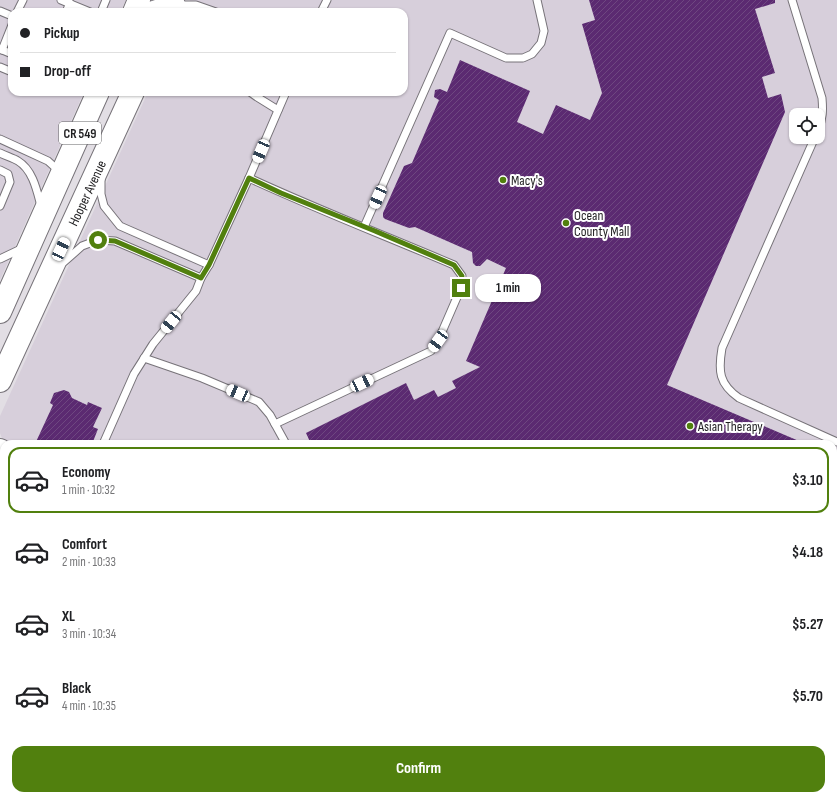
<!DOCTYPE html>
<meta charset="utf-8">
<style>
:root{--surface:#fff;--page:#f6f6f6;--text:#202124;--muted:#757577;--line:#e0e0e0;--accent:#51800e}
body{margin:0;font-family:"Sofia Sans Condensed",sans-serif;background:var(--page);color:var(--text);height:100vh;display:flex;flex-direction:column;font-size:15px;white-space:nowrap}
*{box-sizing:border-box;margin:0}
p{font-size:13px;color:var(--muted)}
.icon{flex:none;width:22px;height:22px;fill:none;stroke:currentColor;stroke-width:2;stroke-linecap:round;stroke-linejoin:round}
.map{position:relative;flex:1;overflow:hidden}
.details{position:absolute;left:0px;top:440px;width:837px;height:360px;display:flex;flex-direction:column;background:var(--surface);border-radius:12px 12px 0 0;box-shadow:0 1px 3px #0004}
.details>*{flex:none}
.banner{position:absolute;left:8px;top:8px;width:400px;height:88px;border-radius:12px;box-shadow:0 1px 3px #0004;display:grid;align-content:center;height:88px;padding:0 12px;background:var(--surface)}
.controls{position:absolute;left:789px;top:108px;display:grid;gap:8px}
.controls a{display:grid;place-items:center;width:36px;height:36px;border-radius:8px;background:var(--surface);box-shadow:0 1px 3px #0004;font-size:20px}
.end{position:absolute;width:18px;height:18px;margin:-9px;border:5px solid #51800e;background:#fff;box-shadow:0 0 0 2px #fff}
.from{border-radius:50%}
.bubble{position:absolute;height:28px;border-radius:12px;background:var(--surface);box-shadow:0 1px 3px #0004;font-size:13px;font-weight:700;line-height:28px;text-align:center}
.car{position:absolute;width:12px;height:24px;margin:-12px -6px;border-radius:5px;box-shadow:0 0 3px 1px #0007;background:linear-gradient(#fff 24%,#345 0 40%,#fff 0 76%,#345 0 86%,#fff 0)}
.banner b{display:flex;align-items:center;gap:14px;height:38px;font-size:15px}
.banner b+b{border-top:1px solid var(--line)}
.banner i{width:10px;height:10px;background:var(--text)}
ul{padding:7px 0 0;list-style:none}
li{display:flex;align-items:center;gap:12px;height:66px;margin:0 8px 6px;padding:0 4px;border:2px solid transparent;border-radius:12px}
li div{flex:1}
li b{display:block;font-size:15px}
li em{font-style:normal;font-weight:700}
li.current{border-color:var(--accent)}
li>.icon{width:36px;height:36px;stroke-width:1.5}
.action{display:flex;gap:8px;margin-top:auto;padding:8px 12px}
.action a{flex:1;height:46px;border-radius:12px;background:var(--accent);color:#fff;font-size:16px;font-weight:700;line-height:46px;text-align:center}
.map>svg:first-child{display:block}
.built{fill:#d7cfdb;fill-rule:evenodd}
.grass{fill:#b6db96}
.forest{fill:url(#forest-firs)}
.building{fill:url(#building-hatch)}
.lines{fill:none;stroke-linecap:round;stroke-linejoin:round}
.lane-casing{stroke:#777379;stroke-width:9}
.primary-casing{stroke:#777379;stroke-width:24}
.lane{stroke:#fff;stroke-width:7}
.primary{stroke:#fff;stroke-width:22}
.route{stroke:#51800e;stroke-width:5}
.poi-dot{fill:#51800e;stroke:#fff;stroke-width:1.5}
.labels{text-anchor:middle;stroke-width:4;stroke-linejoin:round;paint-order:stroke}
.shield{fill:#fff;stroke:#636264;stroke-width:1}
.shield-label{font-size:13px;font-weight:bold;fill:#201f21}
.poi-label{font-size:14px;fill:#201f21;stroke:#fff;text-anchor:start}
.street-label{font-size:14px;fill:#201f21;stroke:#fff}
</style>
<div class="map">
<svg width="837" height="800" viewBox="0 0 837 800">
<defs>
<pattern id="forest-firs" width="22" height="20" patternUnits="userSpaceOnUse"><rect width="22" height="20" fill="#85b05b"/><path d="M5 1l3.5 6h-7zM16 11l3.5 6h-7z" fill="#6c8f4b"/></pattern>
<pattern id="building-hatch" width="6" height="6" patternUnits="userSpaceOnUse"><rect width="6" height="6" fill="#5b2a71"/><path d="M-1 1l2-2M0 6l6-6M5 7l2-2" fill="none" stroke="#6e4780"/></pattern>
</defs>
<rect width="100%" height="100%" fill="#e2dee4"/>
<!-- built -->
<g class="built">
<polygon points="0,0 126,0 120,12 12,12 12,92 84,92 0,280"/>
<path d="M190,0H837V693H833V444H4L0,433V416L148,92H404V12H185ZM796,115H818V137H796Z"/>
<polygon points="19,796 80,796 85,800 11,800"/>
<polygon points="173,796 610,796 607,800 177,800"/>
</g>
<!-- grass -->
<polygon class="grass" points="0,498 4,499 4,645 0,644"/>
<!-- forest -->
<polygon class="forest" points="833,693 837,693 837,800 607,800 610,796 833,796"/>
<!-- building -->
<g class="building">
<polygon points="589,0 775,0 775,3 755,9 775,73 762,77 768,98 781,94 785,112 667,385 806,444 311,444 306,433 406,383 414,400 434,390 438,397 456,388 452,381 480,367 466,361 506,268 487,259 480,266 476,266 473,263 472,252 415,227 409,228 385,219 383,217 383,213 404,166 412,163 439,100 434,97 435,90 440,89 447,92 460,60 530,91 517,122 543,134 556,105 590,120 602,93 582,24 595,20"/>
<polygon points="64,390 69,392 72,398 87,405 88,402 102,408 93,427 98,429 92,444 35,444 53,405 50,403 54,393"/>
</g>
<g class="lines">
<!-- lane casing -->
<g class="lane-casing">
<g id="lane">
<polyline points="61,0 90,12"/>
<path d="M792,0L822,98C823,110 823,119 818,130"/>
<polyline points="175,5 196,5 216,12"/>
<polyline points="0,11 12,16"/>
<polyline points="17,12 23,0"/>
<polyline points="66,12 70,3"/>
<polyline points="101,12 106,0"/>
<polyline points="321,12 327,0"/>
<polyline points="0,49 12,54"/>
<polyline points="2,50 12,25"/>
<polyline points="0,67 12,72"/>
<polyline points="250,92 257,97 278,110"/>
<path d="M815,137L722,348C718,371 719,384 739,398L837,442"/>
<polyline points="0,139 48,161 60,172"/>
<path d="M0,153C6,156 13,158 18,161C33,170 37,191 41,206"/>
<polyline points="0,170 8,174 10,182 0,206"/>
<path d="M249,178C316,209 386,236 454,265L462,276L461,288L438,341L431,351L275,424"/>
<polyline points="101,179 101,194 104,206 120,226 209,265"/>
<polyline points="364,227 450,33 506,58 523,58 532,54 541,43 544,31 537,0"/>
<polyline points="0,259 23,248"/>
<polyline points="64,262 82,246 98,240 115,241 201,278"/>
<polyline points="144,358 202,378 259,402 270,415 286,444"/>
<polyline points="103,444 134,374 153,344 196,291 201,278 209,265 249,178 286,92"/>
<polyline points="833,553 837,543"/>
<polyline points="833,602 837,603"/>
<polyline points="833,684 837,684"/>
<polyline points="222,796 227,800"/>
<polyline points="400,796 408,798 432,796"/>
<polyline points="587,796 588,800"/>
<polyline points="265,800 266,796"/>
<polyline points="295,800 296,796"/>
<polyline points="317,800 318,796"/>
<polyline points="380,800 381,796"/>
</g>
</g>
<!-- primary casing -->
<g class="primary-casing">
<g id="primary">
<polyline points="134,12 139,0"/>
<polyline points="154,12 174,5"/>
<polyline points="0,312 98,92"/>
<polyline points="0,381 133,92"/>
<polyline points="0,450 4,456"/>
<polyline points="0,492 4,492"/>
<polyline points="0,650 4,651"/>
<polyline points="0,666 4,669"/>
<polyline points="0,700 4,703"/>
<polyline points="0,723 4,731"/>
<polyline points="0,778 4,769"/>
<polyline points="112,796 117,800"/>
<polyline points="132,796 137,800"/>
<polyline points="153,796 157,800"/>
<polyline points="0,799 6,796"/>
</g>
</g>
<!-- lane -->
<use href="#lane" class="lane"/>
<!-- primary -->
<use href="#primary" class="primary"/>
</g>
<g class="lines">
<!-- route -->
<polyline class="route" points="98,240 115,241 201,278 209,265 249,178 281,193 375,231 454,265 462,276 461,288"/>
</g>
<!-- markers -->
<g class="poi-dot">
<circle cx="503" cy="180" r="4"/>
<circle cx="566" cy="223" r="4"/>
<circle cx="690" cy="426" r="4"/>
</g>
<g class="labels">
<!-- shield labels -->
<rect class="shield" x="59" y="122" width="42" height="22" rx="3"/>
<g class="shield-label">
<text x="80" y="138">CR 549</text>
</g>
<!-- poi labels -->
<g class="poi-label">
<text x="511" y="185">Macy's</text>
<text x="574" y="220">Ocean<tspan x="574" dy="16">County Mall</tspan></text>
<text x="698" y="431">Asian Therapy</text>
</g>
<!-- street labels -->
<g class="street-label">
<text transform="translate(87 193) rotate(-65)" y="5">Hooper Avenue</text>
</g>
</g>
</svg>
<div class="controls">
<a><svg class="icon" aria-label="locate" viewBox="0 0 24 24"><circle cx="12" cy="12" r="6"/><path d="M12 2v4M12 18v4M2 12h4M18 12h4"/></svg></a>
</div>
<i class="end from" style="left:98px;top:240px"></i>
<i class="end" style="left:461px;top:288px"></i>
<div class="bubble" style="left:475px;top:274px;width:66px">1 min</div>
<i class="car" style="left:261px;top:151px;rotate:203deg"></i>
<i class="car" style="left:378px;top:197px;rotate:204deg"></i>
<i class="car" style="left:61px;top:249px;rotate:25deg"></i>
<i class="car" style="left:171px;top:322px;rotate:219deg"></i>
<i class="car" style="left:438px;top:341px;rotate:216deg"></i>
<i class="car" style="left:362px;top:383px;rotate:65deg"></i>
<i class="car" style="left:238px;top:393px;rotate:293deg"></i>
<div class="banner">
<b><i class="from"></i>Pickup</b>
<b><i></i>Drop-off</b>
</div>
<section class="details">
<ul>
<li class="current"><svg class="icon" aria-label="car" viewBox="0 0 24 24"><path d="M5 17H2v-5l4-1 3-4h7l3 4 3 1v5h-3M9 17h6M6 11h13"/><circle cx="7" cy="17" r="2"/><circle cx="17" cy="17" r="2"/></svg><div><b>Economy</b><p>1 min · 10:32</p></div><em>$3.10</em></li>
<li><svg class="icon" aria-label="car" viewBox="0 0 24 24"><path d="M5 17H2v-5l4-1 3-4h7l3 4 3 1v5h-3M9 17h6M6 11h13"/><circle cx="7" cy="17" r="2"/><circle cx="17" cy="17" r="2"/></svg><div><b>Comfort</b><p>2 min · 10:33</p></div><em>$4.18</em></li>
<li><svg class="icon" aria-label="car" viewBox="0 0 24 24"><path d="M5 17H2v-5l4-1 3-4h7l3 4 3 1v5h-3M9 17h6M6 11h13"/><circle cx="7" cy="17" r="2"/><circle cx="17" cy="17" r="2"/></svg><div><b>XL</b><p>3 min · 10:34</p></div><em>$5.27</em></li>
<li><svg class="icon" aria-label="car" viewBox="0 0 24 24"><path d="M5 17H2v-5l4-1 3-4h7l3 4 3 1v5h-3M9 17h6M6 11h13"/><circle cx="7" cy="17" r="2"/><circle cx="17" cy="17" r="2"/></svg><div><b>Black</b><p>4 min · 10:35</p></div><em>$5.70</em></li>
</ul>
<div class="action"><a>Confirm</a></div>
</section>
</div>
